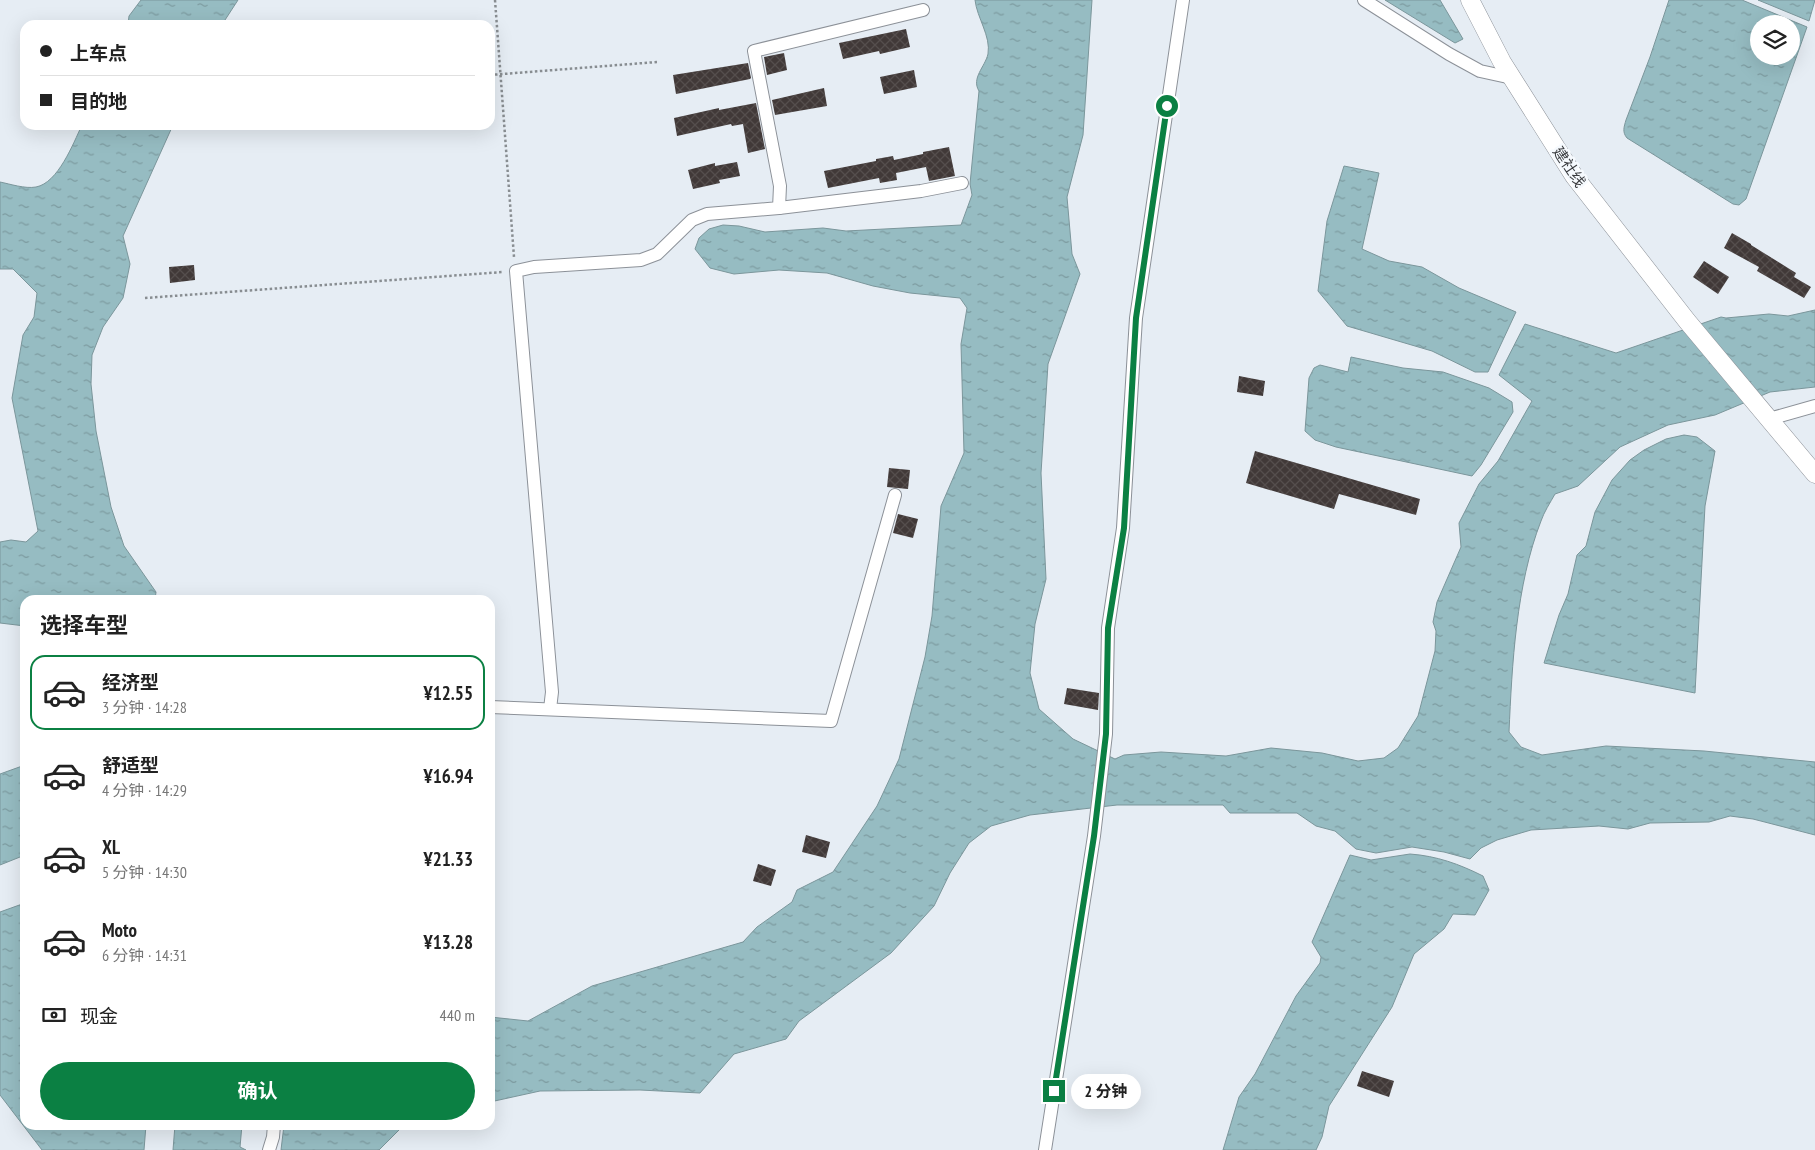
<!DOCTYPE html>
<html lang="zh">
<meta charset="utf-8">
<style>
:root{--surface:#fff;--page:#f2f2f2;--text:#222;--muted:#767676;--line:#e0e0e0;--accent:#0b8043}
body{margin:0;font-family:"PT Sans Narrow","Noto Sans SC",sans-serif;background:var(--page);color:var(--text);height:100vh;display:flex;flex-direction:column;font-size:19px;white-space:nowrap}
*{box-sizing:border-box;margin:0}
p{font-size:16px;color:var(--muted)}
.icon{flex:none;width:28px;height:28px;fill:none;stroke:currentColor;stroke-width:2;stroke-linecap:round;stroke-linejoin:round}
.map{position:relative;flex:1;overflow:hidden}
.drawer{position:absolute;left:20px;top:595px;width:475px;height:535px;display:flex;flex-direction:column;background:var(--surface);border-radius:15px;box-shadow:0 5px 20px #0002}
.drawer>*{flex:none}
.hud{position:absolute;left:20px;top:20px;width:475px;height:110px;border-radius:15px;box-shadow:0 5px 20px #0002;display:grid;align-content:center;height:110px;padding:0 20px;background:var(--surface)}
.buttons{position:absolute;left:1750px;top:15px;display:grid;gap:10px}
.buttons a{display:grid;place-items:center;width:50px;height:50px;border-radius:50%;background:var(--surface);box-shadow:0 5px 20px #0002;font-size:25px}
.end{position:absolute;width:22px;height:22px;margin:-11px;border:6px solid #0b8043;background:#fff;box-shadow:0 0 0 2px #fff}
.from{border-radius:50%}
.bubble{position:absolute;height:35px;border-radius:18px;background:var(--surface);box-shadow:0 5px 20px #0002;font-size:16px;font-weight:700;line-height:35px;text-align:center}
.hud b{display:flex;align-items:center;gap:18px;height:48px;font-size:19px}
.hud b+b{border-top:1px solid var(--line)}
.hud i{width:12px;height:12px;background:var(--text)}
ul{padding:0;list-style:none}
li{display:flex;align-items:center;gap:15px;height:75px;margin:0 10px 8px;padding:0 10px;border:2px solid transparent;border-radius:15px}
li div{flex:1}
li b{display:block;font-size:19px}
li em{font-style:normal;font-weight:700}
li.selected{border-color:var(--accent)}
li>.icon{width:45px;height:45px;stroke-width:1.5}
h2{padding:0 20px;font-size:22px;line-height:60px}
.pay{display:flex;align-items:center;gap:12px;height:55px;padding:0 20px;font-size:19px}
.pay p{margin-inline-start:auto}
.cta{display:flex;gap:10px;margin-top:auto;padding:10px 20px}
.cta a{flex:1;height:58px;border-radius:30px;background:var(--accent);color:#fff;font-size:20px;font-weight:700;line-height:58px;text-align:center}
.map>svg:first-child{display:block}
.water{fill:url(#water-ripples);stroke:#7b969b;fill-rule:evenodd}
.building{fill:url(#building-cross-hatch)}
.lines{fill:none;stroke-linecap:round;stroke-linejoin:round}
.street-casing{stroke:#8c9198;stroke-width:14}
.secondary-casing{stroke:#8c9198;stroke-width:19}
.path{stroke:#888d91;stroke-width:2.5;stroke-dasharray:2.5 2.5;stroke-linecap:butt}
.street{stroke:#fff;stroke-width:12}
.secondary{stroke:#fff;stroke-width:18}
.route{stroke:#0b8043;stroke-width:6}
.labels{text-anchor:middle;stroke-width:5;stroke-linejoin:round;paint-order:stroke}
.street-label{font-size:15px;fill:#3b3d40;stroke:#f6fafe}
</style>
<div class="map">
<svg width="1815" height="1150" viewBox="0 0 1815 1150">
<defs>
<pattern id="water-ripples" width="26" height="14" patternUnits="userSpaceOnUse" patternTransform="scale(1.25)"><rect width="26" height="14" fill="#96bcc2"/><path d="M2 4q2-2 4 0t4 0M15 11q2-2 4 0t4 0" fill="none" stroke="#7c9a9f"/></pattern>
<pattern id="building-cross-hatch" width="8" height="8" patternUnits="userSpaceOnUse" patternTransform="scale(1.25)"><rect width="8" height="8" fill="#413938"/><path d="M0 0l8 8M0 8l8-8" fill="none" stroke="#554e4d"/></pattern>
</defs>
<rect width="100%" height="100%" fill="#e6edf4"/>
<!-- water -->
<g class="water">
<polygon points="141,0 238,0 225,20 219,25 128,25 129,16"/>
<path d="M975,0H1092L1083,135L1067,197L1072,254L1080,274L1048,364L1041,473L1046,579L1035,624L1030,673L1039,709L1073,739L1115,759L1124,755L1161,752L1226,756L1271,748L1322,753L1358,761L1384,758L1398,748L1418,716L1435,651L1436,631L1433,622L1437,602L1461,547L1459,523L1479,484L1498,461L1532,401L1499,375L1525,324L1616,353L1721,317L1726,318L1769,314L1788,316L1815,310V387L1770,392L1715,415L1668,425L1620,447L1578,486L1555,494C1550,503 1544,512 1541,521C1516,585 1512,665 1509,732L1521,747L1542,755L1606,746L1704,751L1815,762V835L1753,819L1730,816L1709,822L1650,823L1628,829L1599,826L1531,830L1497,840L1481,848L1470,859L1444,852L1412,847L1376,853L1356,849L1335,831L1316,826L1297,813H1230L1223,805H1117L1030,815L991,826L969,843L950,873L934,906L891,953L799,1021L786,1039L734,1054L700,1093L640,1090L540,1091L490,1102V1017L528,1021L592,986L743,942L757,927L792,902L797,890L833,872L877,806L899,759L925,657L932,616L941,506L964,453L961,344L967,308L960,298L910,293L873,286L827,273L779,270L734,274L710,268L695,249L699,238L709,229L723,225L739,226L765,232L823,228L846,231L961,225L972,195L970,184L979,91C971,78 985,67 988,54C991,36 977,18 975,0Z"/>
<polygon points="1385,0 1440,0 1463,39 1455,43"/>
<path d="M1669,0H1742L1807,27L1746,199L1739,205L1733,204L1627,138C1622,132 1624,127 1626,120L1650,57ZM1759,24H1791V56H1759Z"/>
<polygon points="1758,0 1815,0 1809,21"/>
<path d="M82,125H173L123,236L130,264L123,298L103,327L92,355L91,384L96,431L111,507L124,546L156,592L155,600H25V626L0,623V542L11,540L26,542L38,531L12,398L23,335L34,317L37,293L13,269H0V182C10,184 25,189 36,187C58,183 73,144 82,125Z"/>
<polygon points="1344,166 1379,173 1362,249 1389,261 1422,267 1459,288 1516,312 1488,372 1475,372 1432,351 1347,326 1318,291 1327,221"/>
<polygon points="1351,357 1403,368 1443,372 1489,388 1512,402 1513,412 1481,465 1472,476 1336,447 1315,440 1305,431 1309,378 1314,368 1320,365 1348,372"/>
<polygon points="1684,435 1697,437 1715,451 1705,506 1695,693 1544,663 1559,615 1568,594 1577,555 1586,546 1595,512 1612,480 1630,460 1644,450 1666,439"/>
<polygon points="25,765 25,855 0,865 0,774"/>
<path d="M1410,854C1437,856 1459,864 1483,876L1489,890L1475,915L1453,914L1444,929L1414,954L1392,1007L1329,1106L1322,1137L1316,1150H1223L1239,1097L1255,1074L1296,996L1320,963L1321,957L1312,942L1350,855L1371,860Z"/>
<polygon points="25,903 25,1125 146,1125 144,1150 42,1150 0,1095 0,912"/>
<polygon points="175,1125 242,1125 240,1147 246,1150 173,1150"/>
<polygon points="284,1125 409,1125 402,1127 379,1150 281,1150"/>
</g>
<!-- building -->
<g class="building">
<polygon points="906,29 910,47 880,54 879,51 843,59 839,43"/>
<polygon points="784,53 787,70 767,75 764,57"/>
<polygon points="748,63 751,78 750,79 676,94 673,75"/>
<polygon points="914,70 917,87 884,94 880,77"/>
<polygon points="824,88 827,106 775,115 772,100"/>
<polygon points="756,103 765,149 748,153 743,124 732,126 731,124 677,136 674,118 719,108 719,110"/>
<polygon points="949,147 955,176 929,181 926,167 896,173 897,180 880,183 879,178 828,188 824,171 876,161 876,159 893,156 894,160 923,154 923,152"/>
<polygon points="737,162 740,176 719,180 720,183 693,189 688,170 715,163 715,166"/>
<polygon points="1732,233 1751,244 1751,245 1796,273 1794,277 1811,287 1804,298 1757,271 1759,267 1724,248"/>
<polygon points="1704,261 1729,277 1718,294 1693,277"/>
<polygon points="194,265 195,280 170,283 169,267"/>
<polygon points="1239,376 1265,381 1263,396 1237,392"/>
<polygon points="1255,451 1420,499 1416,515 1339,494 1334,509 1246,483"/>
<polygon points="889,468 910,470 908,489 887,487"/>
<polygon points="898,514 918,519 913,538 893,533"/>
<polygon points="1067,688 1099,693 1098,710 1064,704"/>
<polygon points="806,835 830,842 826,858 802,852"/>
<polygon points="758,864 776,870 771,886 753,881"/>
<polygon points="1362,1071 1394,1081 1389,1097 1357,1086"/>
</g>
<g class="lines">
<!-- street casing -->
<g class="street-casing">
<g id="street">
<polyline points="1364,0 1449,54 1480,71 1512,78"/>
<polyline points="779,208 921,191 962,183"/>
<polyline points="1769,419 1815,406"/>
<polyline points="490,707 831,721 895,495"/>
<polyline points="550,709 552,692 516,271 534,267 641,260 657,254 692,220 707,214 779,208 780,186 754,51 923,10"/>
<polyline points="269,1150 273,1137 274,1125"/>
<polyline points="1045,1150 1094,836 1106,734 1108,628 1123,528 1136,318 1183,0"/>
</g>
</g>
<!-- secondary casing -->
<g class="secondary-casing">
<polyline id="secondary" points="1470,0 1502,62 1574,176 1687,321 1815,474"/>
</g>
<!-- path -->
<g class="path">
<polyline points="495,0 514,257"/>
<polyline points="490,75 657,62"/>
<polyline points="145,298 503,272"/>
</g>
<!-- street -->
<use href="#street" class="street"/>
<!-- secondary -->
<use href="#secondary" class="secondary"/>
</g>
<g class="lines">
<!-- route -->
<polyline class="route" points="1054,1091 1094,836 1106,734 1108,628 1124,528 1136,318 1167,106"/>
</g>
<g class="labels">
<!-- street labels -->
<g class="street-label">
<text transform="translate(1569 167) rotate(56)" y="5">建社线</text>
</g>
</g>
</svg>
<div class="buttons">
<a><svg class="icon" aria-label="layers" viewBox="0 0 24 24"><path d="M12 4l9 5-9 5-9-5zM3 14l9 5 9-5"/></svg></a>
</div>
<i class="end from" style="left:1167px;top:106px"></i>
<i class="end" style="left:1054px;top:1091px"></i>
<div class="bubble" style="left:1071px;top:1074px;width:70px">2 分钟</div>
<div class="hud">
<b><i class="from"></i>上车点</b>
<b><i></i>目的地</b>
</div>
<section class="drawer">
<h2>选择车型</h2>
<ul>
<li class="selected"><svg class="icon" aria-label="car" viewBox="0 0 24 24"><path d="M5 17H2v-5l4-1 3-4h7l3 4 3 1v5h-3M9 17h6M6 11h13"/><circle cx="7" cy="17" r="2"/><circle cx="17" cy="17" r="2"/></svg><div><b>经济型</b><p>3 分钟 · 14:28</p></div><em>¥12.55</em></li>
<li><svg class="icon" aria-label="car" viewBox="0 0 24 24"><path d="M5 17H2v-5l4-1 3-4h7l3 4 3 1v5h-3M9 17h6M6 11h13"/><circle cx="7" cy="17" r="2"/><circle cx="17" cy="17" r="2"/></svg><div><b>舒适型</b><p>4 分钟 · 14:29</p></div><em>¥16.94</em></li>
<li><svg class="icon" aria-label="car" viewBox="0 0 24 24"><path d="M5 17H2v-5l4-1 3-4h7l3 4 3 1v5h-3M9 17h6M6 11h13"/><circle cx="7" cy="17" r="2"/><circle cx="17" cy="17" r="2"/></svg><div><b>XL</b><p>5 分钟 · 14:30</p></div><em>¥21.33</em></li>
<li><svg class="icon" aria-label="car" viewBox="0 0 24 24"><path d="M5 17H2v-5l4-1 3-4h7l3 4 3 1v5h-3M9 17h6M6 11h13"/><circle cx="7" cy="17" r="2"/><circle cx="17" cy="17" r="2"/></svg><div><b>Moto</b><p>6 分钟 · 14:31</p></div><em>¥13.28</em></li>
</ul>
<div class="pay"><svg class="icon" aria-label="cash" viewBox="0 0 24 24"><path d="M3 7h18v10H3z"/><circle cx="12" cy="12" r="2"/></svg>现金<p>440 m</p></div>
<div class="cta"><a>确认</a></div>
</section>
</div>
